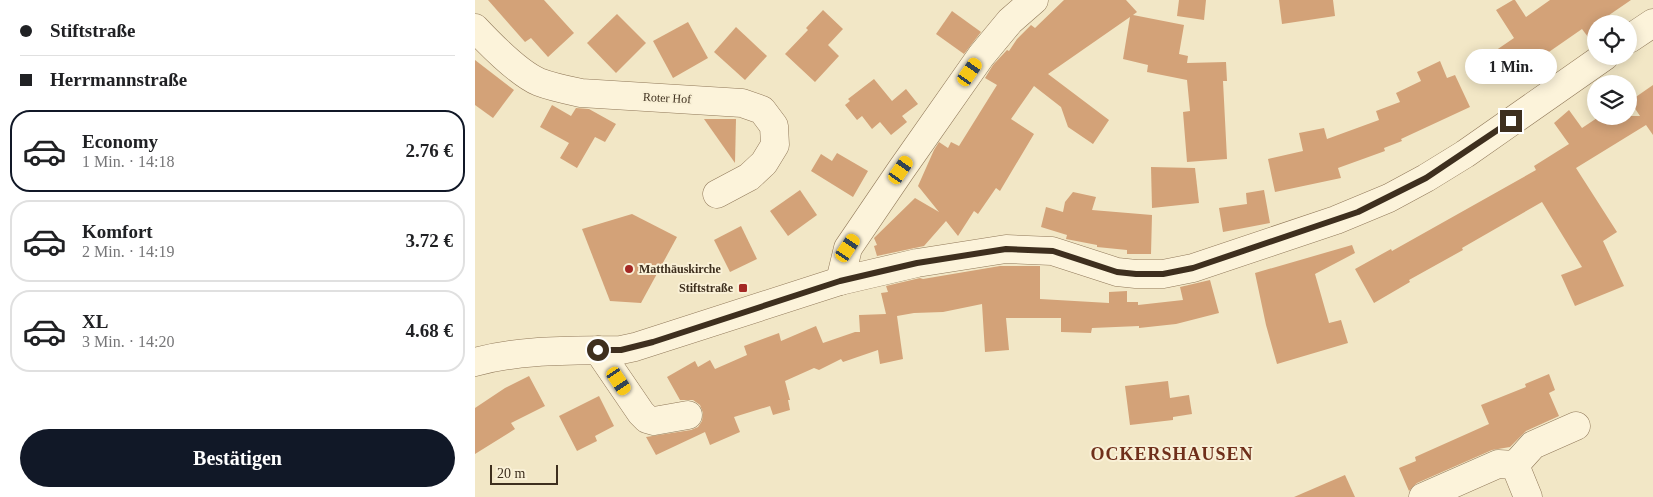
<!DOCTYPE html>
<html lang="de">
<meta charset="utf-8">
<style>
:root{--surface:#fff;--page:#f2f2f2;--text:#202124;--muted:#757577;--line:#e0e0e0;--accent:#111827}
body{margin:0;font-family:Georgia,serif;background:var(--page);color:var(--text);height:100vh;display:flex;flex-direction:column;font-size:19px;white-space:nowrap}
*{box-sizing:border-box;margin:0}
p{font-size:16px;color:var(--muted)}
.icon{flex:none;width:28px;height:28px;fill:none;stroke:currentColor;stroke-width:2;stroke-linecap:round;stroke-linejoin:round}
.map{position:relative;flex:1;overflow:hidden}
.side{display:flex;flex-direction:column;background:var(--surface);width:475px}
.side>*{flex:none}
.banner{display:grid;align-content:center;height:110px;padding:0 20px;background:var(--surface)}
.fabs{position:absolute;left:1112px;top:15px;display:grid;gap:10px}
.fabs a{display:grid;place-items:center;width:50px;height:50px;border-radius:50%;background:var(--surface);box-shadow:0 2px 12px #0003;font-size:25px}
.scale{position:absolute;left:15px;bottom:12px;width:68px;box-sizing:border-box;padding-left:5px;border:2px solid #3e2f1e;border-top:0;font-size:14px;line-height:18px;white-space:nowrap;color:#3e2f1e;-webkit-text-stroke:4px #f9f0d6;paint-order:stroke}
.end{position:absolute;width:22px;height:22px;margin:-11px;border:6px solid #3e2f1e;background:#fff;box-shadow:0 0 0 2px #fff}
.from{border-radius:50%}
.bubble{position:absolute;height:35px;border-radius:18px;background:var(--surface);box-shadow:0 2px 12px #0003;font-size:16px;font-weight:800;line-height:35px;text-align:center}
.car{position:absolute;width:15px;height:30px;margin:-15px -8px;border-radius:6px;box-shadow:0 0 4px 1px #0007;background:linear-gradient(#f5c518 24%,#345 0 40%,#f5c518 0 76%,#345 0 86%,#f5c518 0)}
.banner b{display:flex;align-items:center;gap:18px;height:48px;font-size:19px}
.banner b+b{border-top:1px solid var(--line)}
.banner i{width:12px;height:12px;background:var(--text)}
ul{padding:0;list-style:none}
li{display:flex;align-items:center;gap:15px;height:82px;margin:0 10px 8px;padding:0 10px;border:2px solid var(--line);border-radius:20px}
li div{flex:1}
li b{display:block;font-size:19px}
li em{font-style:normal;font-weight:800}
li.on{border-color:var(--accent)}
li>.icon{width:45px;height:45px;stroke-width:1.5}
.action{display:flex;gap:10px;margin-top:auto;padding:10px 20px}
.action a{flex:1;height:58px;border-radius:30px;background:var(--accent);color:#fff;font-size:20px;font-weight:800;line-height:58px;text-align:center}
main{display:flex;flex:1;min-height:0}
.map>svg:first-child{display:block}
.building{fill:#d3a278}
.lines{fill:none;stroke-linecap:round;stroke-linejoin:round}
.minor-casing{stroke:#907859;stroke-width:29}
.minor{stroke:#fcf3da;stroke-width:28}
.route{stroke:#3e2f1e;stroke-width:6}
.poi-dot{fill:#a42824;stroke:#f9f0d6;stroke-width:2}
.labels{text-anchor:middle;stroke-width:4;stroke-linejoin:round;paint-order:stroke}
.street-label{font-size:12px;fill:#3e2f1e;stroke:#f9f0d6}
.poi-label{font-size:12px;font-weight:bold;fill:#3e2f1e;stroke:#f9f0d6;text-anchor:start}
.district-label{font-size:18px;font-weight:bold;letter-spacing:1px;fill:#6f2f1a;stroke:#f9f0d6}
</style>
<main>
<section class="side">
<div class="banner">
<b><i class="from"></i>Stiftstraße</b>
<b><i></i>Herrmannstraße</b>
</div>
<ul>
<li class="on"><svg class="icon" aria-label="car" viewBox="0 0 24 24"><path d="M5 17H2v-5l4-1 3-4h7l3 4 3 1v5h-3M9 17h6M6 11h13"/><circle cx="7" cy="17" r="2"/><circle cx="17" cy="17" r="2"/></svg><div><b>Economy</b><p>1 Min. · 14:18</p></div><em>2.76 €</em></li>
<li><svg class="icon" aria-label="car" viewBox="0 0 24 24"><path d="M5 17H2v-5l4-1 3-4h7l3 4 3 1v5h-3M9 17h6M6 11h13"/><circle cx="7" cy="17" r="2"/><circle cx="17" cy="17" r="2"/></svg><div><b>Komfort</b><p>2 Min. · 14:19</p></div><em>3.72 €</em></li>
<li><svg class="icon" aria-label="car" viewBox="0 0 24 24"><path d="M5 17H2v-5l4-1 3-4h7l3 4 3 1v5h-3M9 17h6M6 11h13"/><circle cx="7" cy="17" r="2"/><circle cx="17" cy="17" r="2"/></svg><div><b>XL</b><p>3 Min. · 14:20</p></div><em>4.68 €</em></li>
</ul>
<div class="action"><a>Bestätigen</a></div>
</section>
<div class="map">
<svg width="1178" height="497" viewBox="0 0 1178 497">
<rect width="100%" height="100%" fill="#f2e7c6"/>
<!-- building -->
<g class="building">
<polygon points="13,0 69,0 99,33 73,57 56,38 50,42"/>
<polygon points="589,0 651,0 662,12 658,15 709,25 704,54 713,56 712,63 751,62 752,81 748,81 752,159 712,162 708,112 715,111 712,80 672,72 673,65 648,59 655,17 573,74 634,120 618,144 593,127 586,107 559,86 536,119 559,134 525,191 521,188 503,214 499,211 483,236 471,221 449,246 402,256 399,246 402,245 399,238 440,198 464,212 443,186 459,150 464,142 473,148 476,142 484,146 522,85 510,78 518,65 532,50 534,51 542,39 556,25 560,28"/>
<polygon points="704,0 731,0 729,20 702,16"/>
<polygon points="804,0 858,0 860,16 807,24"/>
<polygon points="1038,0 1040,0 1051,17 1075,0 1156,0 1121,24 1121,43 1119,45 1107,29 1032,81 1014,55 1039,38 1021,10"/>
<polygon points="348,10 368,29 353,45 364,56 340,82 310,54 333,30 331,28"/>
<polygon points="477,11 506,32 489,54 461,34"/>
<polygon points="142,14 171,43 141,73 112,43"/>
<polygon points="213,22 233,58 198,78 178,41"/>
<polygon points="261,27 292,56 270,80 239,52"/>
<polygon points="0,60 39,90 18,118 0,105"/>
<polygon points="965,61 972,78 980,75 995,107 926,139 927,141 909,148 910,151 863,168 866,178 800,192 793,159 828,151 824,133 849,128 852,139 904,120 901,111 925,102 921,93 946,81 942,72"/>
<polygon points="399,79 417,101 431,89 443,104 427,116 432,122 416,135 405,122 397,129 387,116 382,120 370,105 375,101 373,99"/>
<polygon points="1178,85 1178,135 1171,125 1101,168 1142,232 1128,241 1149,286 1100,306 1086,275 1107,267 1067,202 987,248 988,250 934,280 935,282 899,303 880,269 916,249 917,251 1061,170 1059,166 1094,144 1079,123 1094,110 1107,128 1125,116 1165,116 1155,101"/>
<polygon points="77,105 96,116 101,108 114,109 141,124 130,142 120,137 102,168 85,158 94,143 65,127"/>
<polygon points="229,119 261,119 260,163"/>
<polygon points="362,153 393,171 378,197 336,171 346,154 357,161"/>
<polygon points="676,167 720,168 724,203 677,208"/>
<polygon points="325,190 342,215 313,236 295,211"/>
<polygon points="789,190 795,223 748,232 744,208 772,204 771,193"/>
<polygon points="598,192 621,197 617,210 677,215 676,254 652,254 652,250 622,247 622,245 591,239 592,235 566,227 571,207 588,212 590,202"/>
<polygon points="157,214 202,237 166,303 135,301 107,229"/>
<polygon points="266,226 282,259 255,272 239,240"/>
<polygon points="877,245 880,253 840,274 854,323 866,320 873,343 802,364 791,325 780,273"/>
<polygon points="525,266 565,266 565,299 634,303 634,292 652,291 652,302 663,302 663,305 708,300 705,287 735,280 744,313 701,324 664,328 664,326 617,328 616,333 586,332 586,318 531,318 534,350 510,352 507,304 468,312 439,313 422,316 428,359 405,364 403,350 368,362 366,359 344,370 339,368 310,381 315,400 313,400 315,410 298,415 295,406 259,417 265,432 235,445 230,432 181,455 171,437 216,430 223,427 227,421 228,413 225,405 218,400 205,400 192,377 220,361 223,367 235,360 240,369 272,355 269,346 304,333 306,341 341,326 348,343 380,332 385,332 384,315 411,314 406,293 413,292 411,286 445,278 448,279"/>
<polygon points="1074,374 1080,390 1074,393 1084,416 1051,431 1035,447 1017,450 942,483 934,491 924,468 941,461 940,457 1014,424 1006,405 1051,387 1050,384"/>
<polygon points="54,376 70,406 36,423 40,429 0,454 0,408 30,388"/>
<polygon points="693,381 695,398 714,395 717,414 698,417 698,420 655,425 650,386"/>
<polygon points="124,396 139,426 120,436 122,441 102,451 84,416"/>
<polygon points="870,475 880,497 819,497"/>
</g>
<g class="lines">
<!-- minor casing -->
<g class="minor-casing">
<g id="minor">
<path d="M0,28C16,45 43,73 64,82C77,87 92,90 106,93L267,103L287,110L299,126L300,145L289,163L274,177L242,194"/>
<polyline points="1154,39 1178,23"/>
<polyline points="365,281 373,248 426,170 506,56 535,21 559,0"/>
<polyline points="123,350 166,413 172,419 179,421 213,415"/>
<path d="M0,362C48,349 97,351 146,350L160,347L365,281L442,263L531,249L577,251L642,272L661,274H688L718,268L861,220L914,198L951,178L990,154L1130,56"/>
<polyline points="1040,465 1058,445 1101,426"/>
<polyline points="948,497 1023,464 1040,465 1053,497"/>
</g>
</g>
<!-- minor -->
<use href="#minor" class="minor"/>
</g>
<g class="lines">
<!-- route -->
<polyline class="route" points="123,350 146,350 178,342 365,281 442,263 531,249 578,251 642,272 661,274 688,274 718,268 883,212 951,178 1036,121"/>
</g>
<!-- markers -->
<g class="poi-dot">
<circle cx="154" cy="269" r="5"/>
<rect x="263" y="283" width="10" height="10" rx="2.5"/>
</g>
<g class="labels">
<!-- street labels -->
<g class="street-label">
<text transform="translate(192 98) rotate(3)" y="4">Roter Hof</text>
</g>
<!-- poi labels -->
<g class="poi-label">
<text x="164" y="273">Matthäuskirche</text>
<text x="258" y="292" text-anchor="end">Stiftstraße</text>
</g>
<!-- district labels -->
<g class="district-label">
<text x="697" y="460">OCKERSHAUSEN</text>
</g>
</g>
</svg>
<div class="fabs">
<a><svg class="icon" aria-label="locate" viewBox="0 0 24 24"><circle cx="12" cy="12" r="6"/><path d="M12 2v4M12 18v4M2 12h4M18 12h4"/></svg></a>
<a><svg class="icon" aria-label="layers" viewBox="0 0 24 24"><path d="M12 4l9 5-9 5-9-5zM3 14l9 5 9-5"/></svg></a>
</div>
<div class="scale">20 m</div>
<i class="end from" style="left:123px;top:350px"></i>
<i class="end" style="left:1036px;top:121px"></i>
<div class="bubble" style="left:990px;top:49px;width:92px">1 Min.</div>
<i class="car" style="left:495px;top:72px;rotate:35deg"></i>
<i class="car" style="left:426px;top:170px;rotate:35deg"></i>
<i class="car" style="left:373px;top:248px;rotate:34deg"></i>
<i class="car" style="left:144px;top:381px;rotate:146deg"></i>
</div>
</main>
